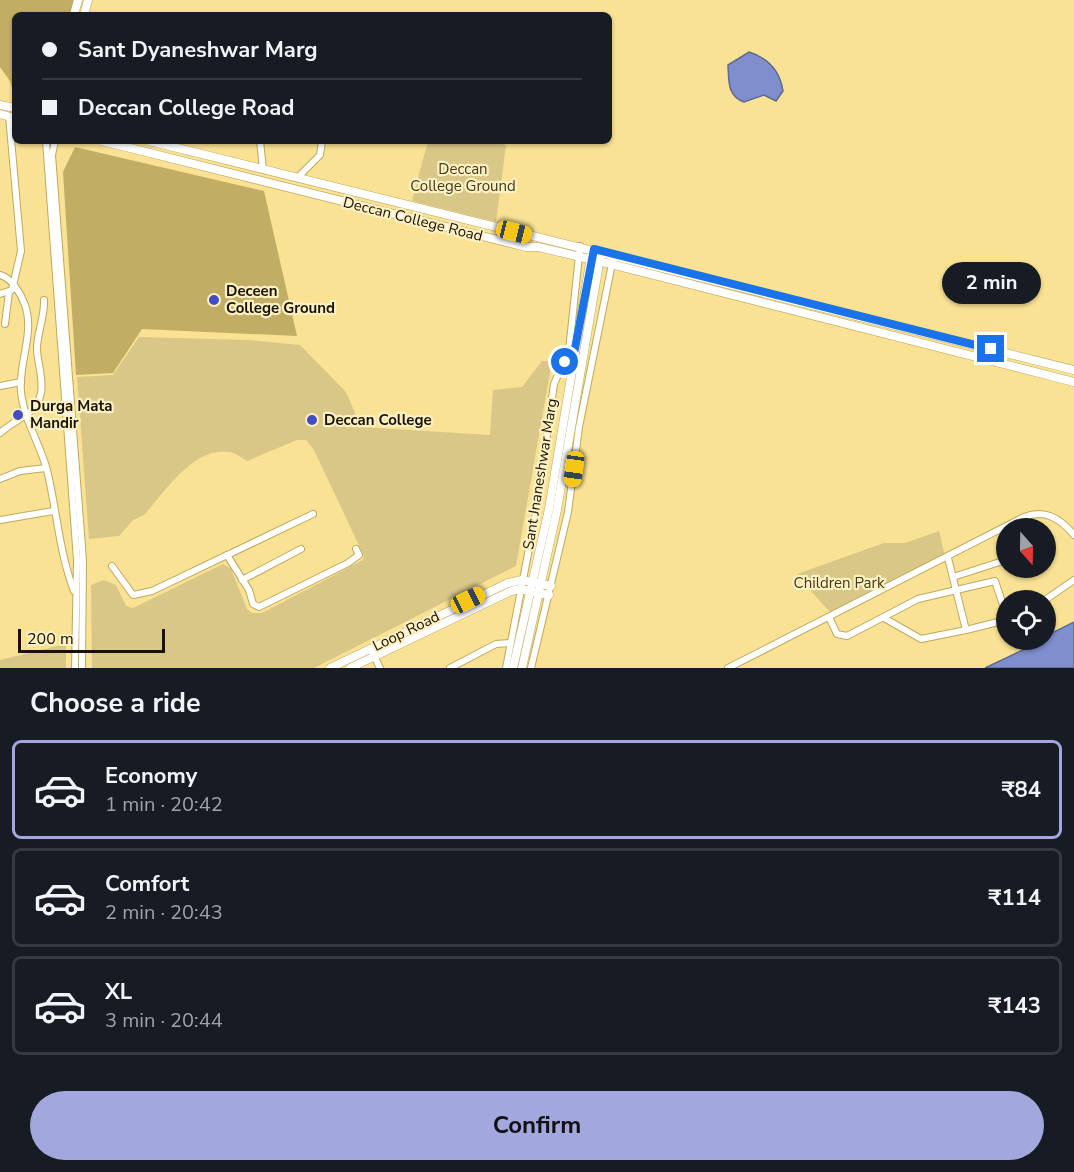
<!DOCTYPE html>
<meta charset="utf-8">
<style>
:root{--surface:#171b24;--page:#242831;--text:#f1f3f6;--muted:#9ea1a6;--line:#363941;--accent:#a2a8de}
body{margin:0;font-family:"Nunito Sans",sans-serif;background:var(--page);color:var(--text);height:100vh;display:flex;flex-direction:column;font-size:22px;white-space:nowrap}
*{box-sizing:border-box;margin:0}
p{font-size:20px;color:var(--muted)}
.icon{flex:none;width:33px;height:33px;fill:none;stroke:currentColor;stroke-width:2;stroke-linecap:round;stroke-linejoin:round}
.map{position:relative;height:668px;overflow:hidden}
.details{display:flex;flex-direction:column;background:var(--surface);flex:1}
.details>*{flex:none}
.top-card{position:absolute;left:12px;top:12px;width:600px;height:132px;border-radius:9px;box-shadow:0 2px 4px #0004;display:grid;align-content:center;height:132px;padding:0 30px;background:var(--surface)}
.needle{width:39px;rotate:160deg}
.fabs{position:absolute;left:996px;top:518px;display:grid;gap:12px}
.fabs a{display:grid;place-items:center;width:60px;height:60px;border-radius:50%;background:var(--surface);box-shadow:0 2px 4px #0004;font-size:30px}
.scale{position:absolute;left:18px;bottom:15px;width:147px;box-sizing:border-box;padding-left:6px;border:3px solid #191200;border-top:0;font-size:16px;line-height:21px;white-space:nowrap;color:#191200;-webkit-text-stroke:4px #fdf0c2;paint-order:stroke}
.end{position:absolute;width:27px;height:27px;margin:-14px;border:8px solid #1a73e8;background:#fff;box-shadow:0 0 0 3px #fff}
.from{border-radius:50%}
.bubble{position:absolute;height:42px;border-radius:21px;background:var(--surface);box-shadow:0 2px 4px #0004;font-size:20px;font-weight:700;line-height:42px;text-align:center}
.car{position:absolute;width:18px;height:36px;margin:-18px -9px;border-radius:8px;box-shadow:0 0 4px 2px #0007;background:linear-gradient(#f5c518 24%,#345 0 40%,#f5c518 0 76%,#345 0 86%,#f5c518 0)}
.top-card b{display:flex;align-items:center;gap:21px;height:57px;font-size:22px}
.top-card b+b{border-top:2px solid var(--line)}
.top-card i{width:15px;height:15px;background:var(--text)}
ul{padding:0;list-style:none}
li{display:flex;align-items:center;gap:18px;height:99px;margin:0 12px 9px;padding:0 18px;border:3px solid var(--line);border-radius:9px}
li div{flex:1}
li b{display:block;font-size:22px}
li em{font-style:normal;font-weight:700}
li.current{border-color:var(--accent)}
li>.icon{width:54px;height:54px;stroke-width:1.5}
h2{padding:0 30px;font-size:27px;line-height:72px}
.action{display:flex;gap:12px;margin-top:auto;padding:12px 30px}
.action a{flex:1;height:69px;border-radius:36px;background:var(--accent);color:#111;font-size:24px;font-weight:700;line-height:69px;text-align:center}
.map>svg:first-child{display:block}
.green{fill:#d9c787}
.forest{fill:#c2ad64}
.water{fill:#7f8ecd;stroke:#606990;stroke-width:1.5}
.lines{fill:none;stroke-linecap:round;stroke-linejoin:round}
.minor-casing{stroke:#bfa95c;stroke-width:8}
.major-casing{stroke:#bfa95c;stroke-width:9}
.minor{stroke:#fff;stroke-width:6}
.major{stroke:#fff;stroke-width:8}
.route{stroke:#1a73e8;stroke-width:8}
.poi-dot{fill:#424dc1;stroke:#fdf0c2;stroke-width:2}
.labels{text-anchor:middle;stroke-width:4.5;stroke-linejoin:round;paint-order:stroke}
.park-label{font-size:15px;fill:#433919;stroke:#fdf0c2}
.street-label{font-size:15px;fill:#191200;stroke:#fdf0c2}
.poi-label{font-size:15px;font-weight:bold;fill:#191200;stroke:#fdf0c2;text-anchor:start}
</style>
<div class="map">
<svg width="1074" height="668" viewBox="0 0 1074 668">
<rect width="100%" height="100%" fill="#f9e293"/>
<!-- green -->
<g class="green">
<polygon points="428,141 491,141 506,145 496,222 412,201"/>
<path d="M139,337L249,340L300,345L346,392L361,427L490,435L493,390L522,387L542,361H552L516,566L314,668H92L91,585L104,580L116,585L126,606L133,608L223,564L231,569L247,609L252,613H262L363,560L364,556L314,450L306,440H297L247,461C242,458 235,453 230,452C193,446 165,492 144,515L133,520L119,536L89,539L77,377L113,375Z"/>
<polygon points="939,531 945,556 831,613 797,576 797,574 884,543 905,543"/>
<polygon points="66,644 66,668 0,668 0,660"/>
</g>
<!-- forest -->
<g class="forest">
<polygon points="0,0 74,0 70,15 15,15 15,97 10,81 0,67"/>
<polygon points="75,147 264,191 297,336 142,329 113,373 76,375 63,172"/>
</g>
<!-- water -->
<g class="water">
<path d="M749,52C768,58 780,71 783,91L776,101L764,95L744,102C727,96 729,81 728,65Z"/>
<polygon points="1074,622 1074,668 985,668 1046,639 1046,636"/>
</g>
<g class="lines">
<!-- minor casing -->
<g class="minor-casing">
<g id="minor">
<polyline points="46,141 77,560 75,668"/>
<polyline points="55,141 52,155 83,560 82,668"/>
<polyline points="260,141 263,169"/>
<polyline points="297,178 320,155 322,141"/>
<path d="M0,275C12,278 21,294 25,305C35,333 18,364 21,392C24,420 40,444 47,470C57,511 59,552 74,591"/>
<polyline points="0,294 12,290 21,251 9,116"/>
<polyline points="5,324 9,292"/>
<polyline points="0,386 21,382"/>
<path d="M0,433C9,425 17,421 26,415C51,398 39,373 37,351C36,336 45,317 44,300"/>
<polyline points="0,479 20,471 46,468"/>
<polyline points="0,520 53,511"/>
<polyline points="227,555 249,590 253,604 259,607 348,563 359,555 356,549"/>
<polyline points="112,566 133,595 152,591 313,514"/>
<polyline points="953,577 1006,560"/>
<polyline points="242,580 301,549"/>
<polyline points="1045,600 1074,580"/>
<polyline points="829,617 837,634 847,636 918,599 995,581 1006,614"/>
<polyline points="884,618 921,639 966,630 948,558"/>
<polyline points="966,630 1006,620"/>
<polyline points="372,652 380,668"/>
<polyline points="450,668 496,644 510,643"/>
<polyline points="506,668 537,507 554,384 569,350 580,246"/>
<polyline points="531,668 568,512 579,427 614,254"/>
<path d="M728,668L1024,517C1045,509 1060,518 1074,535"/>
</g>
</g>
<!-- major casing -->
<g class="major-casing">
<g id="major">
<polyline points="74,15 78,0"/>
<polyline points="84,15 88,0"/>
<polyline points="0,105 15,108"/>
<polyline points="0,114 15,118"/>
<polyline points="102,141 526,247 538,247 611,264 1074,382"/>
<polyline points="149,141 1074,370"/>
<polyline points="330,668 508,583 522,580 551,586"/>
<polyline points="350,668 511,591 520,589 549,595"/>
<polyline points="513,668 549,509 591,257"/>
<polyline points="522,668 557,510 600,258"/>
</g>
</g>
<!-- minor -->
<use href="#minor" class="minor"/>
<!-- major -->
<use href="#major" class="major"/>
</g>
<g class="lines">
<!-- route -->
<polyline class="route" points="565,362 572,364 594,249 991,349"/>
</g>
<!-- markers -->
<g class="poi-dot">
<circle cx="214" cy="300" r="6"/>
<circle cx="18" cy="415" r="6"/>
<circle cx="312" cy="420" r="6"/>
</g>
<g class="labels">
<!-- park labels -->
<g class="park-label">
<text x="463" y="174">Deccan<tspan x="463" dy="17">College Ground</tspan></text>
<text x="839" y="588">Children Park</text>
</g>
<!-- street labels -->
<g class="street-label">
<text transform="translate(413 219) rotate(14)" y="5">Deccan College Road</text>
<text transform="translate(540 474) rotate(-81)" y="5">Sant Jnaneshwar Marg</text>
<text transform="translate(406 631) rotate(-26)" y="5">Loop Road</text>
</g>
<!-- poi labels -->
<g class="poi-label">
<text x="226" y="296">Deceen<tspan x="226" dy="17">College Ground</tspan></text>
<text x="30" y="411">Durga Mata<tspan x="30" dy="17">Mandir</tspan></text>
<text x="324" y="425">Deccan College</text>
</g>
</g>
</svg>
<div class="fabs">
<a><svg class="needle" viewBox="-14 -14 28 28"><path d="M0-13l5 13h-10z" fill="#e53935"/><path d="M0 13l5-13h-10z" fill="#9ea1a6"/></svg></a>
<a><svg class="icon" aria-label="locate" viewBox="0 0 24 24"><circle cx="12" cy="12" r="6"/><path d="M12 2v4M12 18v4M2 12h4M18 12h4"/></svg></a>
</div>
<div class="scale">200 m</div>
<i class="end from" style="left:565px;top:362px"></i>
<i class="end" style="left:991px;top:349px"></i>
<div class="bubble" style="left:942px;top:262px;width:99px">2 min</div>
<i class="car" style="left:514px;top:232px;rotate:104deg"></i>
<i class="car" style="left:574px;top:469px;rotate:188deg"></i>
<i class="car" style="left:468px;top:600px;rotate:64deg"></i>
<div class="top-card">
<b><i class="from"></i>Sant Dyaneshwar Marg</b>
<b><i></i>Deccan College Road</b>
</div>
</div>
<section class="details">
<h2>Choose a ride</h2>
<ul>
<li class="current"><svg class="icon" aria-label="car" viewBox="0 0 24 24"><path d="M5 17H2v-5l4-1 3-4h7l3 4 3 1v5h-3M9 17h6M6 11h13"/><circle cx="7" cy="17" r="2"/><circle cx="17" cy="17" r="2"/></svg><div><b>Economy</b><p>1 min · 20:42</p></div><em>₹84</em></li>
<li><svg class="icon" aria-label="car" viewBox="0 0 24 24"><path d="M5 17H2v-5l4-1 3-4h7l3 4 3 1v5h-3M9 17h6M6 11h13"/><circle cx="7" cy="17" r="2"/><circle cx="17" cy="17" r="2"/></svg><div><b>Comfort</b><p>2 min · 20:43</p></div><em>₹114</em></li>
<li><svg class="icon" aria-label="car" viewBox="0 0 24 24"><path d="M5 17H2v-5l4-1 3-4h7l3 4 3 1v5h-3M9 17h6M6 11h13"/><circle cx="7" cy="17" r="2"/><circle cx="17" cy="17" r="2"/></svg><div><b>XL</b><p>3 min · 20:44</p></div><em>₹143</em></li>
</ul>
<div class="action"><a>Confirm</a></div>
</section>
